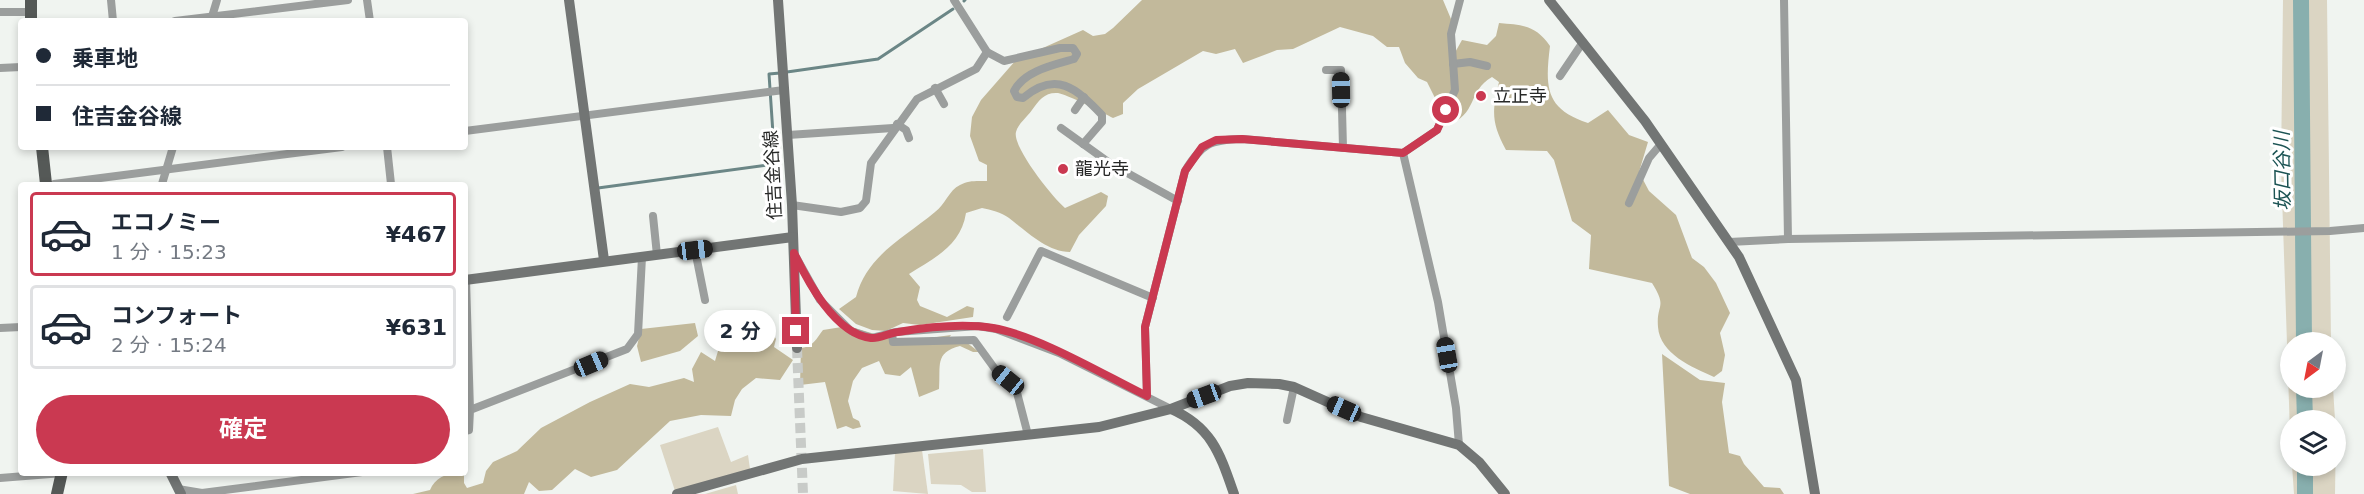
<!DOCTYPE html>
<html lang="ja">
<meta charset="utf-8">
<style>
:root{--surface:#fff;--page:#f2f2f3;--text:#1f2937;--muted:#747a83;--line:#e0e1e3;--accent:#ca3951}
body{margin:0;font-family:"DejaVu Sans","Noto Sans JP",sans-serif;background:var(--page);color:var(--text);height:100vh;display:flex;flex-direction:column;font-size:22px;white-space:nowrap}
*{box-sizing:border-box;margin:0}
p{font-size:20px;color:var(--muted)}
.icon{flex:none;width:33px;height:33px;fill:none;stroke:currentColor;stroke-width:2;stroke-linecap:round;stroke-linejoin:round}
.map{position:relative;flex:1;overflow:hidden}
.details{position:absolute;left:18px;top:182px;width:450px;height:294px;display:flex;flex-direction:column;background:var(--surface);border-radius:6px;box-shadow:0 3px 9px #0003}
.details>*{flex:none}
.guide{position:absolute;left:18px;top:18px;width:450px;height:132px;border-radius:6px;box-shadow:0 3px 9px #0003;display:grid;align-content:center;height:132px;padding:0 18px;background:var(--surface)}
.needle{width:39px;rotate:212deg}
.controls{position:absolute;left:2280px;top:332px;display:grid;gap:12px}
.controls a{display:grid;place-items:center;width:66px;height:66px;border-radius:50%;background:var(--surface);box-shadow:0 3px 9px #0003;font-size:30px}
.end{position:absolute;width:27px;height:27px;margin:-14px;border:8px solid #ca3951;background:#fff;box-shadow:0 0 0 3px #fff}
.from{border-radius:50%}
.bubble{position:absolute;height:42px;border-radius:21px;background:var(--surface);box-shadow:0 3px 9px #0003;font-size:20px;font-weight:700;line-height:42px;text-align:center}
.car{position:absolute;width:18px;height:36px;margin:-18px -9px;border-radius:8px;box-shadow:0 0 4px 2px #0007;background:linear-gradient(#222 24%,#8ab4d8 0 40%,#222 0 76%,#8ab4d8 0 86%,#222 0)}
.guide b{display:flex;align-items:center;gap:21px;height:57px;font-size:22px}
.guide b+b{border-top:2px solid var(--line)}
.guide i{width:15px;height:15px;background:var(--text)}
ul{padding:10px 0 0;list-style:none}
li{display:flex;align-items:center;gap:18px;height:84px;margin:0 12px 9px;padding:0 6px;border:3px solid var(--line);border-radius:6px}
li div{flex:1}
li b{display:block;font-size:22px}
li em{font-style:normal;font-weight:700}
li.on{border-color:var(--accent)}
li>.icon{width:54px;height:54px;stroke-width:1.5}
.cta{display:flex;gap:12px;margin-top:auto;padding:12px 18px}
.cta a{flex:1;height:69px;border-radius:36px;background:var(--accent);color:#fff;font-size:24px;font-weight:700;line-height:69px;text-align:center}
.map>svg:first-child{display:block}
.green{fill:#dbd5c3}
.forest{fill:#c2b99b}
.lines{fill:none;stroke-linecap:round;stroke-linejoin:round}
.stream{stroke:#6b8686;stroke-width:3}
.river{stroke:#88afae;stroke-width:16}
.secondary-tunnel{stroke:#c8cbc8;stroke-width:10;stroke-dasharray:10 5;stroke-linecap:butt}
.street{stroke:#9b9e9d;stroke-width:8}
.secondary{stroke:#727574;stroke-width:10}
.primary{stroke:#555957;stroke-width:12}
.route{stroke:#ca3951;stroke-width:8}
.poi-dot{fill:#ca3951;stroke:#fff;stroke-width:2}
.labels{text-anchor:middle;stroke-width:6;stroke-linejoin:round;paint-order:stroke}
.poi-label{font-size:18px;fill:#272827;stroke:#fff;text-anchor:start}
.street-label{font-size:18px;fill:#272827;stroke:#fff}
.water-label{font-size:20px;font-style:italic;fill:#1c5454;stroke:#fff}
</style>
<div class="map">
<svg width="2364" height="494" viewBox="0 0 2364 494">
<rect width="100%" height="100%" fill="#f0f4f0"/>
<!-- green -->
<g class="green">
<polygon points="2283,0 2327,0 2331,342 2290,342 2290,387 2333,387 2335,420 2290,420 2290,433 2281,166"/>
<polygon points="718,427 731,462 748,455 750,469 676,494 660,445"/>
<polygon points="2336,431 2335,494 2294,494 2292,465 2336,465"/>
<polygon points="983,449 986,492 972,492 961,485 931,484 928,454"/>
<polygon points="922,450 928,494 893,491 895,453"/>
<polygon points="736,485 738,494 705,494"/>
</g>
<!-- forest -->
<g class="forest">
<path d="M1142,0H1443L1451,19L1453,56L1462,40L1487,45L1496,36L1499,23C1522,25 1536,25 1550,46C1545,87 1545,109 1588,123L1608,110L1629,135L1648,142L1639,172L1649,191L1676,215L1692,258L1704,267L1716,283L1730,313L1720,333L1725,355L1722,371L1714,377C1692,367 1660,354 1658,327C1656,303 1668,309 1652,283L1589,269L1591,235L1572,221L1554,160L1547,151L1506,150C1491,122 1492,111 1499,82L1492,77C1467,91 1479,114 1446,126L1444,106L1449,96L1439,106L1427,82L1418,78L1405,63L1399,47H1387L1373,36L1340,27L1293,49L1277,50L1243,63L1235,49L1216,54L1203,51L1138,89L1123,103V114L1113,118C1104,113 1066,94 1058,93C1045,92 1039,100 1032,110C1027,117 1018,124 1016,132C1012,147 1053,198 1065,208L1101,192L1108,196L1106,206L1079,235L1070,252C1047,252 1026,231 1009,218C1001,212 991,210 982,208L966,213C961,246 934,258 909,274L920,287L917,300L920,306L947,317L967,306L974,308L973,317L920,325L903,323L886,331L872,330L856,324L839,309L856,297C867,255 904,238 935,212C945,205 949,190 960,185C968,180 978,181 987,181V165L979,161L970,136L972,117L981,100L1016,60L1083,30L1093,36L1105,34L1113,28Z"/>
<polygon points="695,323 698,336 680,351 641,362 637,346 641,329"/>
<path d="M848,326L888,338L915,340L951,335L948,339L966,342L979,352H973L960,346C934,353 941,365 939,389L919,397L911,367L900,376L885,374L879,361L862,368L853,381L848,401L853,418L859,421L861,427L853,429L846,426L837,429L825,382L800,385L801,348C813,347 816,339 823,330Z"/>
<path d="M736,332L743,338L772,332L776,339L774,347L793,360L780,380L756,378L742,389L735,400L731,416L701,415L670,421L617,470L591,477L575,469L552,490L539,491L529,482L524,494H413L430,490C435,477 448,472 464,473V483L467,488L483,483L486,471L493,462L517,451L541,428L590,402L630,384L649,387L684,378L694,382L692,369L701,352L715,361L721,341Z"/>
<polygon points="1662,354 1700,380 1725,383 1722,402 1729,453 1740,456 1744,464 1764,487 1780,488 1784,494 1690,494 1669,486"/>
</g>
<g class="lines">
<!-- stream -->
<g class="stream">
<polyline points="964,1 965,0"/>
<polyline points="787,72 878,59 953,9"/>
<polyline points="598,188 775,164 769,74 780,73"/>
</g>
<!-- river -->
<g class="river">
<polyline points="2301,0 2304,342"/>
<polyline points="2304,387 2305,420"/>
<polyline points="2305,465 2305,494"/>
</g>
<!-- secondary-tunnel -->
<polyline class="secondary-tunnel" points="797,348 803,494"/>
<!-- street -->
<g class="street">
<polyline points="111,0 113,21"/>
<polyline points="367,0 370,21"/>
<polyline points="1784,0 1788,239"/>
<polyline points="0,12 31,12"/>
<polyline points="211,20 217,0"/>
<polyline points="175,21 348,0"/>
<path d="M987,52L1004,61L1060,48H1073L1077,54L1074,59C1053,65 1024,71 1014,91L1017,97L1023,98C1056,70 1076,88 1102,115V122L1083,144"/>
<polyline points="1453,64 1470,62 1487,66"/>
<polyline points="0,68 21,67"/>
<polyline points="1326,70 1341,70 1343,148"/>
<polyline points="1560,76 1583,42"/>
<polyline points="935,88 944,104"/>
<polyline points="1075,110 1084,97"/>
<polyline points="897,124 906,130 909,138"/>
<polyline points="1061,128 1111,164 1178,201"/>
<polyline points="465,131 784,90"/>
<polyline points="788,135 893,128"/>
<polyline points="387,147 391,184"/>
<polyline points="1403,153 1438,302 1456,408 1459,445"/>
<polyline points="54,184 342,147"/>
<polyline points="162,184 173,147"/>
<polyline points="1629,203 1649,158 1661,144"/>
<polyline points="792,205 841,212 860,208 866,201 871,163 917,99 976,69 987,52 954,0"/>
<polyline points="653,216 657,255"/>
<polyline points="1729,242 1788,239 2330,231 2364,228"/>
<polyline points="695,250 705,300"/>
<polyline points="796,257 820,300 851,331 872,338 896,332 978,326 996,329 1059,353 1171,409"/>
<polyline points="466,280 470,410"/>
<polyline points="1007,317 1041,251 1153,298"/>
<polyline points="0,328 21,327"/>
<polyline points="892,333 893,342 974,340 995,369 1015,385 1028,435"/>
<path d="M1147,396L1145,327L1185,171C1202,143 1210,140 1242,139L1403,153L1437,130L1455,90L1451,34L1460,0"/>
<polyline points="1287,420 1294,387"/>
<polyline points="465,431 469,430 470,410 627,349 638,334 642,257"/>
<polyline points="0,478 63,473"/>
<polyline points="178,489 202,493 362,472"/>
</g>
<!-- secondary -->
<g class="secondary">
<polyline points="569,0 604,260"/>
<polyline points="778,0 792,205 797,348"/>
<polyline points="1549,0 1645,121 1739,257 1796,380 1815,494"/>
<polyline points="465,280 793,237"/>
<path d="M1171,409C1212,427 1220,454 1234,494"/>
<polyline points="170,472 181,494"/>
<polyline points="677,494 802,459 1099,427 1171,409 1230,386 1248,383 1279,384 1294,387 1361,417 1459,445 1479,462 1505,494"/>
</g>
<!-- primary -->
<g class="primary">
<polyline points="31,21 31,0"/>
<polyline points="42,147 46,184"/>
<polyline points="57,494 62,472"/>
</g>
</g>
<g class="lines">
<!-- route -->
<path class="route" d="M796,331L794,253C808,282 835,334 871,338C879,339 889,333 898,332C927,327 964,323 993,328C1039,336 1104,375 1147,396L1145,327L1185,171L1202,147L1216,140L1242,139L1403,153L1437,130L1446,110"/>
</g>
<!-- markers -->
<g class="poi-dot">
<circle cx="1481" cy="96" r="6"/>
<circle cx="1063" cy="169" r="6"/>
</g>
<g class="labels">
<!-- poi labels -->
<g class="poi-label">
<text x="1493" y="102">立正寺</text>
<text x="1075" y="175">龍光寺</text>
</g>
<!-- street labels -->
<g class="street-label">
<text transform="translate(773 175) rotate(-93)" y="6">住吉金谷線</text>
</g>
<!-- water labels -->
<g class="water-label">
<text transform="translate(2282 171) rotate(-91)" y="7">坂口谷川</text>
</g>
</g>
</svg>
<div class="controls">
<a><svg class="needle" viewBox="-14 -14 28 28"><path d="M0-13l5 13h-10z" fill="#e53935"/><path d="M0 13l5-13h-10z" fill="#747a83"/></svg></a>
<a><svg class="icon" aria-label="layers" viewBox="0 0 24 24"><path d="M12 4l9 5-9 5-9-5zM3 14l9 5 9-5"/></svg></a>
</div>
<i class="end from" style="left:1446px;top:110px"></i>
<i class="end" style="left:796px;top:331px"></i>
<div class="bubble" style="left:704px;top:310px;width:72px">2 分</div>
<i class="car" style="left:1341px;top:90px;rotate:359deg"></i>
<i class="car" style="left:695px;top:250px;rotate:83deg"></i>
<i class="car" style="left:1447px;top:355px;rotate:350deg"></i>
<i class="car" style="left:591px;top:364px;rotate:67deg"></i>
<i class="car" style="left:1008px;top:380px;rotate:309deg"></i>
<i class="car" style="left:1204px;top:396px;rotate:250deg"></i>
<i class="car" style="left:1344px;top:409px;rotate:294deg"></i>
<div class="guide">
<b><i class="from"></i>乗車地</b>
<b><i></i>住吉金谷線</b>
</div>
<section class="details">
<ul>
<li class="on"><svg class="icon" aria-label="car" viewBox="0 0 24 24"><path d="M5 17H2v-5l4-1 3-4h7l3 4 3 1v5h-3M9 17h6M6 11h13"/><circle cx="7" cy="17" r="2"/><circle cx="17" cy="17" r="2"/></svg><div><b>エコノミー</b><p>1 分 · 15:23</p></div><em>¥467</em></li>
<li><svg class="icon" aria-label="car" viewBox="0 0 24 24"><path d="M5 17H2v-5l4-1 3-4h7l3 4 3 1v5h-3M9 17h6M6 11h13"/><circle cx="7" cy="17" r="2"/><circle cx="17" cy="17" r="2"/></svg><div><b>コンフォート</b><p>2 分 · 15:24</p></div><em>¥631</em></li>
</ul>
<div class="cta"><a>確定</a></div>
</section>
</div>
